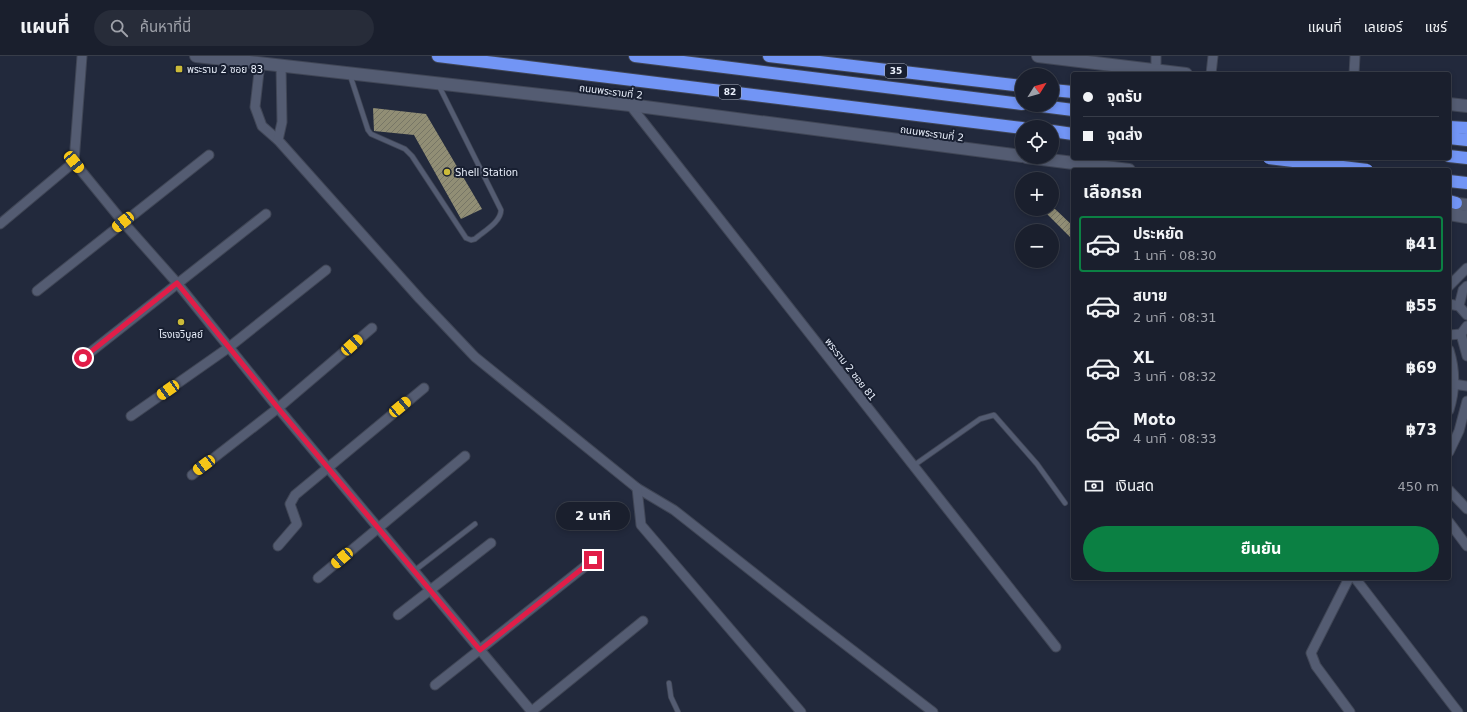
<!DOCTYPE html>
<html lang="th">
<meta charset="utf-8">
<style>
:root{--surface:#1a1f2d;--page:#272c39;--text:#f1f3f6;--muted:#9fa2aa;--line:#383d49;--accent:#0b8043}
body{margin:0;font-family:"DejaVu Sans","Noto Sans Thai",sans-serif;background:var(--page);color:var(--text);height:100vh;display:flex;flex-direction:column;font-size:15px;white-space:nowrap}
*{box-sizing:border-box;margin:0}
p{font-size:13px;color:var(--muted)}
.icon{flex:none;width:22px;height:22px;fill:none;stroke:currentColor;stroke-width:2;stroke-linecap:round;stroke-linejoin:round}
.map{position:relative;flex:1;overflow:hidden}
.side{position:absolute;left:1071px;top:112px;width:380px;height:412px;display:flex;flex-direction:column;background:var(--surface);border-radius:4px;box-shadow:0 2px 6px #0003,0 0 0 1px var(--line)}
.side>*{flex:none}
.banner{position:absolute;left:1071px;top:16px;width:380px;height:88px;border-radius:4px;box-shadow:0 2px 6px #0003,0 0 0 1px var(--line);display:grid;align-content:center;height:88px;padding:0 12px;background:var(--surface)}
.needle{width:26px;rotate:53deg}
.buttons{position:absolute;left:1015px;top:12px;display:grid;gap:8px}
.buttons a{display:grid;place-items:center;width:44px;height:44px;border-radius:50%;background:var(--surface);box-shadow:0 2px 6px #0003,0 0 0 1px var(--line);font-size:20px}
.end{position:absolute;width:18px;height:18px;margin:-9px;border:5px solid #e11d48;background:#fff;box-shadow:0 0 0 2px #fff}
.from{border-radius:50%}
.bubble{position:absolute;height:28px;border-radius:14px;background:var(--surface);box-shadow:0 2px 6px #0003,0 0 0 1px var(--line);font-size:13px;font-weight:700;line-height:28px;text-align:center}
.car{position:absolute;width:12px;height:24px;margin:-12px -6px;border-radius:5px;box-shadow:0 0 3px 1px #0007;background:linear-gradient(#f5c518 24%,#345 0 40%,#f5c518 0 76%,#345 0 86%,#f5c518 0)}
.banner b{display:flex;align-items:center;gap:14px;height:38px;font-size:15px}
.banner b+b{border-top:1px solid var(--line)}
.banner i{width:10px;height:10px;background:var(--text)}
ul{padding:0;list-style:none}
li{display:flex;align-items:center;gap:12px;height:56px;margin:0 8px 6px;padding:0 4px;border:2px solid transparent;border-radius:4px}
li div{flex:1}
li b{display:block;font-size:15px}
li em{font-style:normal;font-weight:700}
li.on{border-color:var(--accent)}
li>.icon{width:36px;height:36px;stroke-width:1.5}
h2{padding:0 12px;font-size:18px;line-height:48px}
.pay{display:flex;align-items:center;gap:10px;height:44px;padding:0 12px;font-size:15px}
.pay p{margin-inline-start:auto}
.primary-button{display:flex;gap:8px;margin-top:auto;padding:8px 12px}
.primary-button a{flex:1;height:46px;border-radius:24px;background:var(--accent);color:#fff;font-size:16px;font-weight:700;line-height:46px;text-align:center}
header{display:flex;align-items:center;gap:24px;box-sizing:border-box;height:56px;padding:0 20px;background:var(--surface);border-bottom:1px solid var(--line)}
header strong{font-size:19px}
nav{display:flex;gap:22px;margin-inline-start:auto;font-size:14px}
.search{width:280px;height:36px;background:var(--page);display:flex;align-items:center;gap:10px;box-sizing:border-box;padding:0 14px;border-radius:22px;color:var(--muted);font-size:15px}
.map>svg:first-child{display:block}
.building{fill:url(#building-hatch)}
.lines{fill:none;stroke-linecap:round;stroke-linejoin:round}
.lane-casing{stroke:#404656;stroke-width:6}
.street-casing{stroke:#404656;stroke-width:11}
.secondary-casing{stroke:#404656;stroke-width:14}
.highway-casing{stroke:#404656;stroke-width:14}
.lane{stroke:#545c72;stroke-width:4.5}
.street{stroke:#545c72;stroke-width:9}
.secondary{stroke:#545c72;stroke-width:12}
.highway{stroke:#7295f5;stroke-width:12}
.highway-bridge-casing{stroke:#404656;stroke-width:14;stroke-linecap:butt}
.highway-bridge{stroke:#7295f5;stroke-width:12}
.route{stroke:#e11d48;stroke-width:5}
.poi-dot{fill:#cbba39;stroke:#181f31;stroke-width:1.5}
.labels{text-anchor:middle;stroke-width:4;stroke-linejoin:round;paint-order:stroke}
.shield{fill:#181f31;stroke:#aab1be;stroke-width:1}
.shield-label{font-size:9px;font-weight:bold;fill:#e9effb}
.poi-label{font-size:10px;fill:#e9effb;stroke:#181f31;text-anchor:start}
.street-label{font-size:10px;fill:#e9effb;stroke:#181f31}
</style>
<header>
<strong>แผนที่</strong>
<div class="search"><svg class="icon" aria-label="search" viewBox="0 0 24 24"><circle cx="10" cy="10" r="6"/><path d="M15 15l6 6"/></svg>ค้นหาที่นี่</div>
<nav><a>แผนที่</a><a>เลเยอร์</a><a>แชร์</a></nav>
</header>
<div class="map">
<svg width="1467" height="656" viewBox="0 0 1467 656">
<defs>
<pattern id="building-hatch" width="6" height="6" patternUnits="userSpaceOnUse"><rect width="6" height="6" fill="#918e75"/><path d="M-1 1l2-2M0 6l6-6M5 7l2-2" fill="none" stroke="#777666"/></pattern>
</defs>
<rect width="100%" height="100%" fill="#22293c"/>
<!-- building -->
<g class="building">
<polygon points="373,52 426,58 482,153 461,163 414,79 374,75"/>
<polygon points="1042,153 1055,153 1073,170 1073,184"/>
</g>
<g class="lines">
<!-- lane casing -->
<g class="lane-casing">
<g id="lane">
<path d="M350,19L368,74L371,78L405,93L412,100L466,182L471,184L475,183C484,175 501,166 501,154L438,28"/>
<polyline points="913,410 980,363 994,359 1037,408 1065,447"/>
<polyline points="414,515 475,468"/>
<polyline points="669,627 671,641 678,656"/>
</g>
</g>
<!-- street casing -->
<g class="street-casing">
<g id="street">
<polyline points="1156,0 1156,15"/>
<polyline points="260,7 255,51 262,70 278,84 420,243 475,301 637,432 674,454 812,563 933,656"/>
<polyline points="1211,18 1213,0"/>
<polyline points="1354,18 1355,0"/>
<polyline points="630,49 1056,591"/>
<polyline points="278,84 282,66 281,9"/>
<polyline points="74,106 123,166 177,227 278,352 532,656"/>
<polyline points="0,168 74,106 82,0"/>
<polyline points="1449,230 1467,212"/>
<polyline points="37,235 209,99"/>
<polyline points="1449,248 1459,250 1467,259"/>
<polyline points="1459,250 1463,234 1467,230"/>
<polyline points="1461,278 1467,300"/>
<polyline points="1449,279 1461,278 1467,270"/>
<path d="M1449,294C1455,313 1455,335 1449,354"/>
<polyline points="83,302 266,158"/>
<polyline points="1453,328 1467,330"/>
<polyline points="131,360 228,292 326,214"/>
<polyline points="1449,396 1459,375 1467,345"/>
<polyline points="192,419 278,352 372,272"/>
<polyline points="637,432 641,469 801,656"/>
<polyline points="1449,434 1467,453"/>
<polyline points="1449,466 1467,490"/>
<polyline points="278,490 297,468 290,448 295,439 424,332"/>
<polyline points="318,522 465,400"/>
<polyline points="1349,522 1311,597 1316,610 1350,656"/>
<polyline points="1355,522 1458,656"/>
<polyline points="398,559 491,487"/>
<polyline points="435,629 593,504"/>
<polyline points="532,655 643,565"/>
</g>
</g>
<!-- secondary casing -->
<g class="secondary-casing">
<g id="secondary">
<polyline points="196,0 630,49 1022,100"/>
<polyline points="1038,0 1186,18"/>
<polyline points="1449,48 1467,50"/>
<polyline points="1026,101 1129,114"/>
<polyline points="1449,147 1467,149"/>
<polyline points="1449,158 1467,161"/>
</g>
</g>
<!-- highway casing -->
<g class="highway-casing">
<g id="highway">
<polyline points="438,0 1022,72"/>
<polyline points="635,0 1022,48"/>
<polyline points="769,0 1022,30"/>
<polyline points="1052,34 1073,36"/>
<polyline points="1034,49 1073,54"/>
<polyline points="1449,71 1467,72"/>
<polyline points="1052,75 1073,78"/>
<polyline points="1449,82 1467,84"/>
<polyline points="1449,100 1467,102"/>
<polyline points="1449,125 1467,127"/>
<polyline points="1449,145 1456,147"/>
</g>
</g>
<!-- lane -->
<use href="#lane" class="lane"/>
<!-- street -->
<use href="#street" class="street"/>
<!-- secondary -->
<use href="#secondary" class="secondary"/>
<!-- highway -->
<use href="#highway" class="highway"/>
<!-- highway-bridge casing -->
<g class="highway-bridge-casing">
<polyline id="highway-bridge" points="1269,102 1367,114"/>
</g>
<!-- highway-bridge -->
<use href="#highway-bridge" class="highway-bridge"/>
</g>
<g class="lines">
<!-- route -->
<polyline class="route" points="83,302 177,227 278,352 480,594 593,504"/>
</g>
<!-- markers -->
<g class="poi-dot">
<rect x="175" y="9" width="8" height="8" rx="2"/>
<circle cx="447" cy="116" r="4"/>
<circle cx="181" cy="266" r="4"/>
</g>
<g class="labels">
<!-- shield labels -->
<g class="shield">
<rect x="885" y="8" width="22" height="14" rx="3"/>
<rect x="719" y="29" width="22" height="14" rx="3"/>
</g>
<g class="shield-label">
<text x="896" y="18">35</text>
<text x="730" y="39">82</text>
</g>
<!-- poi labels -->
<g class="poi-label">
<text x="187" y="17">พระราม 2 ซอย 83</text>
<text x="455" y="120">Shell Station</text>
<text x="181" y="282" text-anchor="middle">โรงเจวิบูลย์</text>
</g>
<!-- street labels -->
<g class="street-label">
<text transform="translate(611 35) rotate(7)" y="4">ถนนพระรามที่ 2</text>
<text transform="translate(932 77) rotate(8)" y="4">ถนนพระรามที่ 2</text>
<text transform="translate(851 313) rotate(52)" y="4">พระราม 2 ซอย 81</text>
</g>
</g>
</svg>
<div class="buttons">
<a><svg class="needle" viewBox="-14 -14 28 28"><path d="M0-13l5 13h-10z" fill="#e53935"/><path d="M0 13l5-13h-10z" fill="#9fa2aa"/></svg></a>
<a><svg class="icon" aria-label="locate" viewBox="0 0 24 24"><circle cx="12" cy="12" r="6"/><path d="M12 2v4M12 18v4M2 12h4M18 12h4"/></svg></a>
<a>+</a>
<a>−</a>
</div>
<i class="end from" style="left:83px;top:302px"></i>
<i class="end" style="left:593px;top:504px"></i>
<div class="bubble" style="left:556px;top:446px;width:74px">2 นาที</div>
<i class="car" style="left:74px;top:106px;rotate:141deg"></i>
<i class="car" style="left:123px;top:166px;rotate:231deg"></i>
<i class="car" style="left:352px;top:289px;rotate:48deg"></i>
<i class="car" style="left:168px;top:334px;rotate:235deg"></i>
<i class="car" style="left:400px;top:351px;rotate:50deg"></i>
<i class="car" style="left:204px;top:409px;rotate:233deg"></i>
<i class="car" style="left:342px;top:502px;rotate:229deg"></i>
<div class="banner">
<b><i class="from"></i>จุดรับ</b>
<b><i></i>จุดส่ง</b>
</div>
<section class="side">
<h2>เลือกรถ</h2>
<ul>
<li class="on"><svg class="icon" aria-label="car" viewBox="0 0 24 24"><path d="M5 17H2v-5l4-1 3-4h7l3 4 3 1v5h-3M9 17h6M6 11h13"/><circle cx="7" cy="17" r="2"/><circle cx="17" cy="17" r="2"/></svg><div><b>ประหยัด</b><p>1 นาที · 08:30</p></div><em>฿41</em></li>
<li><svg class="icon" aria-label="car" viewBox="0 0 24 24"><path d="M5 17H2v-5l4-1 3-4h7l3 4 3 1v5h-3M9 17h6M6 11h13"/><circle cx="7" cy="17" r="2"/><circle cx="17" cy="17" r="2"/></svg><div><b>สบาย</b><p>2 นาที · 08:31</p></div><em>฿55</em></li>
<li><svg class="icon" aria-label="car" viewBox="0 0 24 24"><path d="M5 17H2v-5l4-1 3-4h7l3 4 3 1v5h-3M9 17h6M6 11h13"/><circle cx="7" cy="17" r="2"/><circle cx="17" cy="17" r="2"/></svg><div><b>XL</b><p>3 นาที · 08:32</p></div><em>฿69</em></li>
<li><svg class="icon" aria-label="car" viewBox="0 0 24 24"><path d="M5 17H2v-5l4-1 3-4h7l3 4 3 1v5h-3M9 17h6M6 11h13"/><circle cx="7" cy="17" r="2"/><circle cx="17" cy="17" r="2"/></svg><div><b>Moto</b><p>4 นาที · 08:33</p></div><em>฿73</em></li>
</ul>
<div class="pay"><svg class="icon" aria-label="cash" viewBox="0 0 24 24"><path d="M3 7h18v10H3z"/><circle cx="12" cy="12" r="2"/></svg>เงินสด<p>450 m</p></div>
<div class="primary-button"><a>ยืนยัน</a></div>
</section>
</div>
